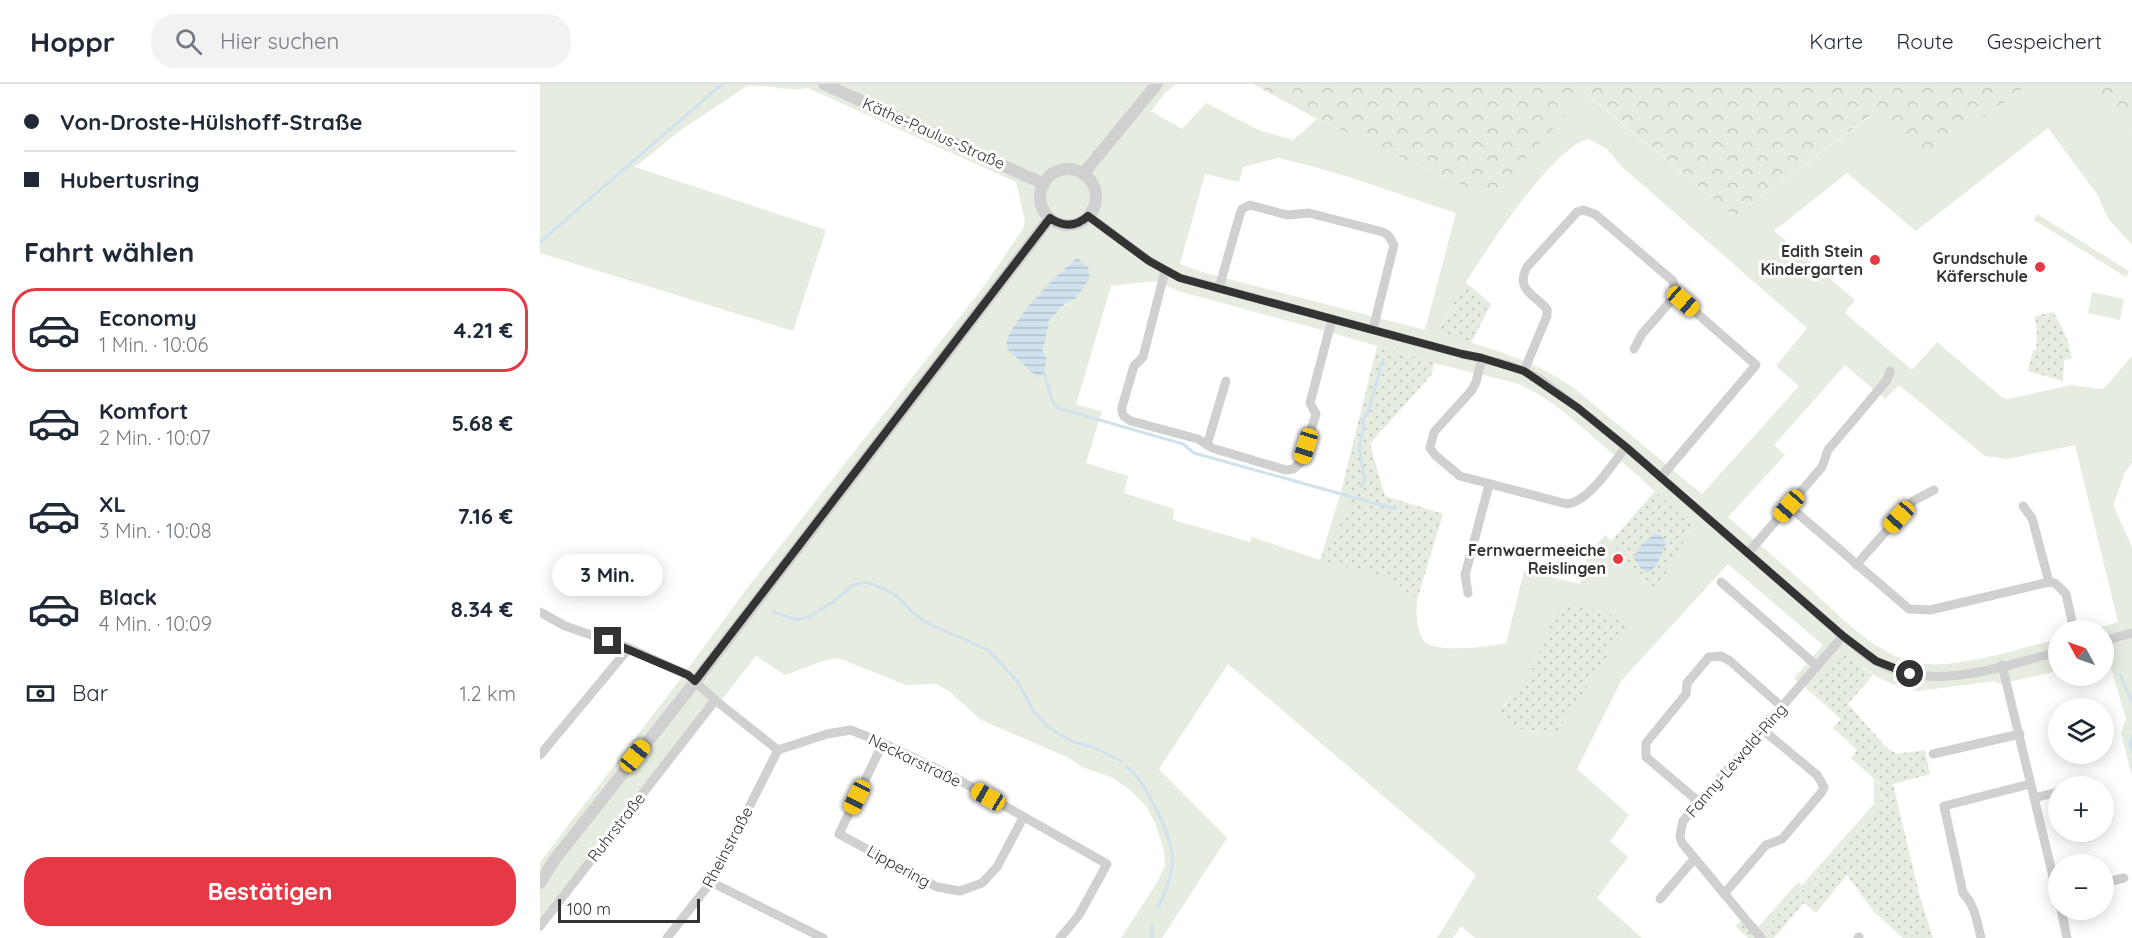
<!DOCTYPE html>
<html lang="de">
<meta charset="utf-8">
<style>
:root{--surface:#fff;--page:#f2f2f3;--text:#1f2937;--muted:#747a83;--line:#e0e1e3;--accent:#e63946}
body{margin:0;font-family:Quicksand,sans-serif;background:var(--page);color:var(--text);height:100vh;display:flex;flex-direction:column;font-size:22px;white-space:nowrap}
*{box-sizing:border-box;margin:0}
p{font-size:20px;color:var(--muted)}
.icon{flex:none;width:33px;height:33px;fill:none;stroke:currentColor;stroke-width:2;stroke-linecap:round;stroke-linejoin:round}
.map{position:relative;flex:1;overflow:hidden}
.drawer{display:flex;flex-direction:column;background:var(--surface);width:540px}
.drawer>*{flex:none}
.top-card{display:grid;align-content:center;height:132px;padding:0 24px;background:var(--surface)}
.needle{width:39px;rotate:310deg}
.controls{position:absolute;left:1508px;top:536px;display:grid;gap:12px}
.controls a{display:grid;place-items:center;width:66px;height:66px;border-radius:50%;background:var(--surface);box-shadow:0 3px 15px #0003;font-size:30px}
.scale{position:absolute;left:18px;bottom:15px;width:142px;box-sizing:border-box;padding-left:6px;border:3px solid #333;border-top:0;font-size:16px;line-height:21px;white-space:nowrap;color:#333;-webkit-text-stroke:4px #fff;paint-order:stroke}
.end{position:absolute;width:27px;height:27px;margin:-14px;border:8px solid #333;background:#fff;box-shadow:0 0 0 3px #fff}
.from{border-radius:50%}
.bubble{position:absolute;height:42px;border-radius:21px;background:var(--surface);box-shadow:0 3px 15px #0003;font-size:20px;font-weight:800;line-height:42px;text-align:center}
.car{position:absolute;width:18px;height:36px;margin:-18px -9px;border-radius:8px;box-shadow:0 0 4px 2px #0007;background:linear-gradient(#f5c518 24%,#345 0 40%,#f5c518 0 76%,#345 0 86%,#f5c518 0)}
.top-card b{display:flex;align-items:center;gap:21px;height:57px;font-size:22px}
.top-card b+b{border-top:2px solid var(--line)}
.top-card i{width:15px;height:15px;background:var(--text)}
ul{padding:0;list-style:none}
li{display:flex;align-items:center;gap:18px;height:84px;margin:0 12px 9px;padding:0 12px;border:3px solid transparent;border-radius:24px}
li div{flex:1}
li b{display:block;font-size:22px}
li em{font-style:normal;font-weight:800}
li.on{border-color:var(--accent)}
li>.icon{width:54px;height:54px;stroke-width:1.5}
h2{padding:0 24px;font-size:27px;line-height:72px}
.pay{display:flex;align-items:center;gap:15px;height:66px;padding:0 24px;font-size:22px}
.pay p{margin-inline-start:auto}
.button{display:flex;gap:12px;margin-top:auto;padding:12px 24px}
.button a{flex:1;height:69px;border-radius:24px;background:var(--accent);color:#fff;font-size:24px;font-weight:800;line-height:69px;text-align:center}
header{display:flex;align-items:center;gap:36px;box-sizing:border-box;height:84px;padding:0 30px;background:var(--surface);border-bottom:2px solid var(--line)}
header strong{font-size:28px}
nav{display:flex;gap:33px;margin-inline-start:auto;font-size:21px}
.search{width:420px;height:54px;background:var(--page);display:flex;align-items:center;gap:15px;box-sizing:border-box;padding:0 21px;border-radius:24px;color:var(--muted);font-size:22px}
main{display:flex;flex:1;min-height:0}
.map>svg:first-child{display:block}
.green{fill:#e6ecdf;fill-rule:evenodd}
.forest{fill:url(#forest-crowns)}
.park{fill:url(#park-dots)}
.water{fill:url(#water-rules)}
.lines{fill:none;stroke-linecap:round;stroke-linejoin:round}
.stream{stroke:#cfe2ee;stroke-width:3}
.minor{stroke:#d0d0d0;stroke-width:9}
.tertiary{stroke:#d0d0d0;stroke-width:12}
.route{stroke:#333;stroke-width:8}
.poi-dot{fill:#e63946;stroke:#fff;stroke-width:2}
.labels{text-anchor:middle;stroke-width:6;stroke-linejoin:round;paint-order:stroke}
.street-label{font-size:16px;fill:#333;stroke:#fff}
.poi-label{font-size:16px;font-weight:bold;fill:#333;stroke:#fff;text-anchor:end}
</style>
<header>
<strong>Hoppr</strong>
<div class="search"><svg class="icon" aria-label="search" viewBox="0 0 24 24"><circle cx="10" cy="10" r="6"/><path d="M15 15l6 6"/></svg>Hier suchen</div>
<nav><a>Karte</a><a>Route</a><a>Gespeichert</a></nav>
</header>
<main>
<section class="drawer">
<div class="top-card">
<b><i class="from"></i>Von-Droste-Hülshoff-Straße</b>
<b><i></i>Hubertusring</b>
</div>
<h2>Fahrt wählen</h2>
<ul>
<li class="on"><svg class="icon" aria-label="car" viewBox="0 0 24 24"><path d="M5 17H2v-5l4-1 3-4h7l3 4 3 1v5h-3M9 17h6M6 11h13"/><circle cx="7" cy="17" r="2"/><circle cx="17" cy="17" r="2"/></svg><div><b>Economy</b><p>1 Min. · 10:06</p></div><em>4.21 €</em></li>
<li><svg class="icon" aria-label="car" viewBox="0 0 24 24"><path d="M5 17H2v-5l4-1 3-4h7l3 4 3 1v5h-3M9 17h6M6 11h13"/><circle cx="7" cy="17" r="2"/><circle cx="17" cy="17" r="2"/></svg><div><b>Komfort</b><p>2 Min. · 10:07</p></div><em>5.68 €</em></li>
<li><svg class="icon" aria-label="car" viewBox="0 0 24 24"><path d="M5 17H2v-5l4-1 3-4h7l3 4 3 1v5h-3M9 17h6M6 11h13"/><circle cx="7" cy="17" r="2"/><circle cx="17" cy="17" r="2"/></svg><div><b>XL</b><p>3 Min. · 10:08</p></div><em>7.16 €</em></li>
<li><svg class="icon" aria-label="car" viewBox="0 0 24 24"><path d="M5 17H2v-5l4-1 3-4h7l3 4 3 1v5h-3M9 17h6M6 11h13"/><circle cx="7" cy="17" r="2"/><circle cx="17" cy="17" r="2"/></svg><div><b>Black</b><p>4 Min. · 10:09</p></div><em>8.34 €</em></li>
</ul>
<div class="pay"><svg class="icon" aria-label="cash" viewBox="0 0 24 24"><path d="M3 7h18v10H3z"/><circle cx="12" cy="12" r="2"/></svg>Bar<p>1.2 km</p></div>
<div class="button"><a>Bestätigen</a></div>
</section>
<div class="map">
<svg width="1592" height="854" viewBox="0 0 1592 854">
<defs>
<pattern id="forest-crowns" width="20" height="18" patternUnits="userSpaceOnUse" patternTransform="scale(1.5)"><rect width="20" height="18" fill="#e6ecdf"/><path d="M2 6a3 3 0 1 1 6 0M12 15a3 3 0 1 1 6 0" fill="none" stroke="#c6cbc0"/></pattern>
<pattern id="park-dots" width="8" height="8" patternUnits="userSpaceOnUse" patternTransform="scale(1.5)"><rect width="8" height="8" fill="#e6ecdf"/><path d="M2 2h.1M6 6h.1" fill="none" stroke="#c6cbc0" stroke-width="1.8" stroke-linecap="round"/></pattern>
<pattern id="water-rules" width="6" height="5" patternUnits="userSpaceOnUse" patternTransform="scale(1.5)"><rect width="6" height="5" fill="#cfe2ee"/><path d="M0 2.5h6" fill="none" stroke="#b2c2cd"/></pattern>
</defs>
<rect width="100%" height="100%" fill="#fff"/>
<!-- green -->
<g class="green">
<path d="M0,0H636L626,8L611,27L642,45L666,19L721,47L753,56L777,35L950,114L1045,9L1195,133L1332,31L1388,75L1489,0H1541L1592,52V161L1569,136L1557,110L1508,44L1376,147L1307,89L1234,147L1315,216L1305,229L1372,286L1397,258L1463,314L1468,315L1531,301L1562,305L1567,301L1592,272V379L1585,388L1574,419V423L1592,463V692L1581,649L1586,635L1569,577H1563V546H1552L1578,538L1535,361L1468,375L1445,372L1359,301L1345,315L1305,281L1234,361L1245,371L1188,433C1214,456 1241,479 1267,502C1302,533 1339,577 1388,580C1424,583 1481,564 1518,555V587L1459,600L1454,597L1379,607C1351,604 1329,588 1307,572L1297,573L1269,607L1254,594L1283,561L1188,480L1081,597L1037,685L1089,731L1070,757L1088,773L1057,814L1102,854H935L921,842L913,854H897L936,791L688,580L619,685L687,754L622,854H581L618,797L625,781L624,767L616,741L606,722L589,705L571,693L542,683L529,674L441,636L410,608L397,600L366,601L298,574L286,576L245,591L216,572L0,849V778L139,597L205,507L444,202L483,145L485,137L476,98L268,4C247,8 228,0 207,2L141,46L95,83L286,146L253,247L0,169ZM1049,55L1067,65L1081,82L1267,244L1236,282L1259,302L1162,410L1035,305C993,275 946,263 897,249C915,211 1009,61 1049,55ZM738,74C799,87 857,110 916,129L885,246L665,189L640,180L665,90L699,98L703,83ZM537,174L535,215C514,226 495,250 507,274L482,278L475,273L467,256L479,235L486,226L525,183ZM615,197L642,208L800,251L894,279L976,299C1008,312 1032,335 1058,357C1091,385 1123,414 1154,444L1105,495C1087,485 1081,464 1065,451L1048,470L1040,500L984,487L966,559C950,563 897,569 885,558C876,548 876,529 877,516L852,496L841,492L799,445L811,421V415L801,408L780,476L712,453L710,458L633,436L634,425L584,409L588,392L546,379L562,327L536,321L571,202ZM1018,525L1085,543L1018,647L991,648L966,637L963,622L979,606L991,589L998,569L1010,546L1011,536Z"/>
<polygon points="1497,130 1589,187 1586,193 1494,136"/>
<polygon points="1552,208 1584,215 1580,236 1548,229"/>
<polygon points="1334,695 1339,700 1341,718 1339,723 1267,804 1255,811 1223,848 1218,843 1258,798 1262,801 1334,720"/>
</g>
<!-- forest -->
<g class="forest">
<polygon points="713,0 1489,0 1388,75 1331,31 1195,133 1046,9 950,114 777,35"/>
<polygon points="1541,0 1592,0 1592,52"/>
</g>
<!-- park -->
<g class="park">
<polygon points="925,198 951,220 931,259 897,249"/>
<path d="M1513,228C1523,243 1529,257 1532,275L1524,276L1523,297L1488,287L1493,266H1496L1497,253L1495,232Z"/>
<polygon points="837,262 894,279 892,290 830,360 845,412 903,430 877,516 852,496 841,492 780,476 811,421 811,415 801,408"/>
<polygon points="1115,407 1154,444 1149,449 1116,505 1105,495 1095,490 1071,457"/>
<path d="M1028,518L1087,536L1086,543L1018,647C999,649 967,649 961,627L991,589L998,569L1010,546L1011,536L1018,525Z"/>
<polygon points="1301,572 1307,572 1333,591 1308,620 1346,663 1356,670 1385,666 1390,690 1353,700 1379,809 1393,854 1363,854 1334,828 1307,791 1276,829 1264,819 1234,854 1208,854 1195,842 1206,831 1224,847 1255,811 1267,804 1339,723 1341,718 1339,699 1311,674 1317,666 1293,644 1301,635 1269,607 1297,573"/>
</g>
<!-- water -->
<g class="water">
<path d="M537,174L548,183L550,194L535,215L525,220L509,237L503,266L507,274L504,290L497,293L468,266C467,263 466,259 467,256C474,234 518,188 537,174Z"/>
<polygon points="1115,449 1122,452 1126,459 1118,479 1110,488 1104,488 1094,475 1099,463"/>
</g>
<g class="lines">
<!-- stream -->
<g class="stream">
<polyline points="0,158 182,0"/>
<polyline points="504,290 513,318 518,324 643,360 654,369 855,425"/>
<polyline points="821,403 825,396 819,364 824,341 822,335 828,329 843,275"/>
<polyline points="233,528 257,536 269,533 293,518 313,501 326,498 344,505 358,513 372,528 385,538 448,566 478,598 494,628 509,644 533,658 553,663 581,677"/>
<polyline points="1580,591 1592,617"/>
<polyline points="1592,653 1590,660 1592,667"/>
<path d="M587,683C602,695 607,709 616,725C636,766 639,781 618,823"/>
<polyline points="612,854 612,841"/>
</g>
<!-- minor -->
<g class="minor">
<path d="M548,132C579,153 607,179 641,194L922,270L968,281L984,287L1001,296L1038,324L1086,363L1303,552C1314,560 1324,570 1336,577C1392,610 1461,582 1518,568"/>
<path d="M625,187L603,273L594,282L582,323C581,331 584,333 591,337L658,355L672,364L746,386L753,385L761,378L776,330L770,319L792,235"/>
<polyline points="679,204 700,130 702,125 710,121 747,131 769,129 843,148 848,151 854,161 833,245"/>
<polyline points="1094,265 1102,250 1136,211"/>
<path d="M942,274L936,298L932,306L894,348L890,364L895,371L920,392L1027,420C1049,418 1073,379 1086,363"/>
<path d="M984,287L1007,232V225C994,210 975,206 987,183L1037,128L1043,126L1055,130L1133,197L1136,211L1216,281L1121,393"/>
<polyline points="667,361 686,297"/>
<polyline points="1249,422 1369,525 1390,526 1509,498 1515,499 1526,510 1534,546"/>
<polyline points="1483,422 1492,434 1509,498"/>
<polyline points="1208,469 1282,383 1288,366 1347,296 1350,287"/>
<polyline points="1316,481 1373,417 1394,406"/>
<polyline points="1181,498 1277,582"/>
<polyline points="928,509 925,491 949,401"/>
<polyline points="0,528 25,542 89,564 148,591 175,616 238,666 287,650 311,646 343,659 412,692 567,780 539,831 520,854"/>
<polyline points="1563,557 1592,549"/>
<polyline points="1462,581 1518,813"/>
<polyline points="343,659 299,750 397,803 420,807 442,799 457,783 483,734"/>
<polyline points="1393,670 1480,650"/>
<polyline points="0,671 89,564"/>
<polyline points="1543,702 1553,699"/>
<polyline points="1494,714 1518,708"/>
<polyline points="1159,718 1106,673 1106,659 1146,610 1147,599 1169,573 1181,572 1190,577 1242,623"/>
<polyline points="171,798 283,854"/>
<polyline points="1563,799 1584,794"/>
<polyline points="1184,810 1226,761 1242,755 1281,709 1284,703 1277,691 1223,646"/>
<polyline points="1120,815 1154,775"/>
<polyline points="1521,825 1527,854"/>
<polyline points="0,842 175,616"/>
<polyline points="127,854 171,798 238,666"/>
<polyline points="1221,854 1142,759 1140,752 1143,737 1303,552"/>
<polyline points="1318,854 1319,853"/>
<path d="M1441,854C1437,838 1435,821 1423,809L1404,722L1490,700"/>
</g>
<!-- tertiary -->
<g class="tertiary">
<polyline points="284,0 504,100"/>
<circle cx="528" cy="113" r="28"/>
<polyline points="543,90 617,0"/>
<polyline points="0,799 15,775 155,598 510,134"/>
</g>
</g>
<g class="lines">
<!-- route -->
<path class="route" d="M68,557L148,591L155,597L510,134C523,143 536,143 548,132L609,177L640,194L922,270L942,274L984,287L1038,324L1086,363L1303,552L1336,577L1370,590"/>
</g>
<!-- markers -->
<g class="poi-dot">
<circle cx="1335" cy="176" r="6"/>
<circle cx="1500" cy="183" r="6"/>
<circle cx="1078" cy="475" r="6"/>
</g>
<g class="labels">
<!-- street labels -->
<g class="street-label">
<text transform="translate(394 49) rotate(24)" y="6">Käthe-Paulus-Straße</text>
<text transform="translate(375 676) rotate(26)" y="6">Neckarstraße</text>
<text transform="translate(1196 676) rotate(-49)" y="6">Fanny-Lewald-Ring</text>
<text transform="translate(76 743) rotate(-52)" y="6">Ruhrstraße</text>
<text transform="translate(187 763) rotate(-62)" y="6">Rheinstraße</text>
<text transform="translate(359 782) rotate(29)" y="6">Lippering</text>
</g>
<!-- poi labels -->
<g class="poi-label">
<text x="1323" y="173">Edith Stein<tspan x="1323" dy="18">Kindergarten</tspan></text>
<text x="1488" y="180">Grundschule<tspan x="1488" dy="18">Käferschule</tspan></text>
<text x="1066" y="472">Fernwaermeeiche<tspan x="1066" dy="18">Reislingen</tspan></text>
</g>
</g>
</svg>
<div class="controls">
<a><svg class="needle" viewBox="-14 -14 28 28"><path d="M0-13l5 13h-10z" fill="#e53935"/><path d="M0 13l5-13h-10z" fill="#747a83"/></svg></a>
<a><svg class="icon" aria-label="layers" viewBox="0 0 24 24"><path d="M12 4l9 5-9 5-9-5zM3 14l9 5 9-5"/></svg></a>
<a>+</a>
<a>−</a>
</div>
<div class="scale">100 m</div>
<i class="end from" style="left:1370px;top:590px"></i>
<i class="end" style="left:68px;top:557px"></i>
<div class="bubble" style="left:12px;top:470px;width:111px">3 Min.</div>
<i class="car" style="left:1143px;top:217px;rotate:131deg"></i>
<i class="car" style="left:766px;top:362px;rotate:197deg"></i>
<i class="car" style="left:1249px;top:422px;rotate:221deg"></i>
<i class="car" style="left:1359px;top:433px;rotate:222deg"></i>
<i class="car" style="left:95px;top:672px;rotate:39deg"></i>
<i class="car" style="left:317px;top:713px;rotate:206deg"></i>
<i class="car" style="left:448px;top:713px;rotate:300deg"></i>
</div>
</main>
